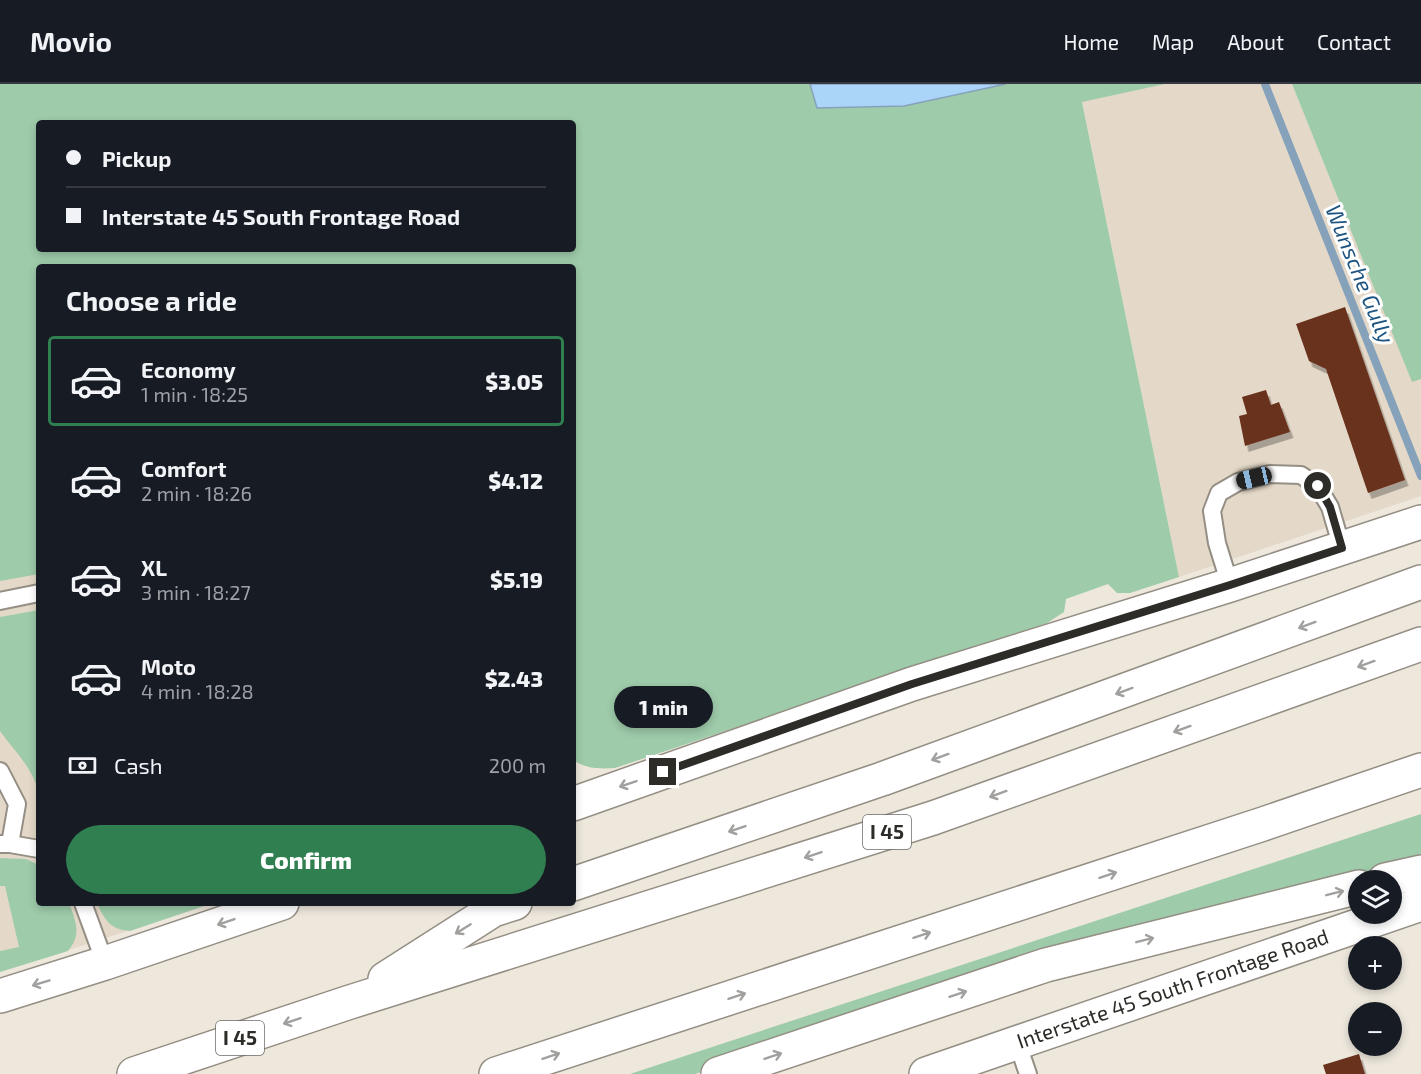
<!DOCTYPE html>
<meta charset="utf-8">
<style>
:root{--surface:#171b24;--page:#20242c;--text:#f1f3f6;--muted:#9ea1a6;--line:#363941;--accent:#307f50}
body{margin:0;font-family:"Exo 2",sans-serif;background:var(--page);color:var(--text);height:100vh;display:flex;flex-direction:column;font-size:22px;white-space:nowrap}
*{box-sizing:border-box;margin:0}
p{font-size:20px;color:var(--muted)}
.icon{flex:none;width:33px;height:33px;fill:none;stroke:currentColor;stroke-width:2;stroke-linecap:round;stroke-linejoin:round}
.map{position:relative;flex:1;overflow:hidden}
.sheet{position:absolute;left:36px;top:180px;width:540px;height:642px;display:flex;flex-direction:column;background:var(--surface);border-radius:6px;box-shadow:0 3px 9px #0003}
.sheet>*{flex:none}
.banner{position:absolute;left:36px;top:36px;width:540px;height:132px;border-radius:6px;box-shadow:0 3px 9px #0003;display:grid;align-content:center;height:132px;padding:0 30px;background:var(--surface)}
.buttons{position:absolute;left:1348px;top:786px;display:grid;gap:12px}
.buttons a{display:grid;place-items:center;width:54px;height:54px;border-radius:50%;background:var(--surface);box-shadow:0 3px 9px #0003;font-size:30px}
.end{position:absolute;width:27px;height:27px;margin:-14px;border:8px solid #2e2c28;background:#fff;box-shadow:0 0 0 3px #fff}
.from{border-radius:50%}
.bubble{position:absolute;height:42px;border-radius:21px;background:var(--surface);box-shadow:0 3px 9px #0003;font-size:20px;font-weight:800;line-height:42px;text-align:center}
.car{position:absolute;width:18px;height:36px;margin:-18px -9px;border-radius:8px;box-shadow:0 0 4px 2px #0007;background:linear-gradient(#222 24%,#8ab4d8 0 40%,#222 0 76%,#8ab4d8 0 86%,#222 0)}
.banner b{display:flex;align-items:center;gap:21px;height:57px;font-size:22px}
.banner b+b{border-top:2px solid var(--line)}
.banner i{width:15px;height:15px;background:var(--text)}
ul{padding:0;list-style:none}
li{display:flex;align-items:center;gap:18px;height:90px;margin:0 12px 9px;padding:0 18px;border:3px solid transparent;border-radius:6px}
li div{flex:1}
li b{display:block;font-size:22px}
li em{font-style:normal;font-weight:800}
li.current{border-color:var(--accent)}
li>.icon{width:54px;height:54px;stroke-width:1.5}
h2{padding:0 30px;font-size:27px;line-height:72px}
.pay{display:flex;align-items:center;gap:15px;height:66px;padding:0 30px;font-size:22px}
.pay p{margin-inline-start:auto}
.cta{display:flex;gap:12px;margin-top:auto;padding:12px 30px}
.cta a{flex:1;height:69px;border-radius:36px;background:var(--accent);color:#fff;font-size:24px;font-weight:800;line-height:69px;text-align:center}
header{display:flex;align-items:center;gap:36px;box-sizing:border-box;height:84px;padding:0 30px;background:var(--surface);border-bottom:2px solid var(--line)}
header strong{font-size:28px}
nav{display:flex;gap:33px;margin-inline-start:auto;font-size:21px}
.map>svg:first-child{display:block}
.built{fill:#e4d9c8}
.green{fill:#9ecbaa;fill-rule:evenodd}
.water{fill:#abd4f9;stroke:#86a2ba;stroke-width:1.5}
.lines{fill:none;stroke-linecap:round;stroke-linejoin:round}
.stream{stroke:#86a2ba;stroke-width:8}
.building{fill:#69311f;filter:url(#shadow)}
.service-casing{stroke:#948e84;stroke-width:20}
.secondary-casing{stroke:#948e84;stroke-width:36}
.motorway-casing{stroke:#948e84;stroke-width:36}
.service{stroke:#fff;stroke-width:16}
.secondary{stroke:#fff;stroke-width:33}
.motorway{stroke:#fff;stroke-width:33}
.oneway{stroke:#a1a09e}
.route{stroke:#2e2c28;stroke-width:8}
.labels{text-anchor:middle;stroke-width:6;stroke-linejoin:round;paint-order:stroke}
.shield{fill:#fff;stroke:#6d6b68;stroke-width:1.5}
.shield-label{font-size:20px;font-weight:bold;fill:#2e2c28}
.street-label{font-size:21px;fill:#2e2c28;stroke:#fff}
.water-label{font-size:22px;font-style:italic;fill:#1d5480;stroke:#fff}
</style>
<header>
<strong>Movio</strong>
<nav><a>Home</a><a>Map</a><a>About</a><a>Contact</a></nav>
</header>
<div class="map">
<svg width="1421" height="990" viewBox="0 0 1421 990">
<defs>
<filter id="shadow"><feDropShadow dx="3.5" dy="6" stdDeviation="0" flood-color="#0004"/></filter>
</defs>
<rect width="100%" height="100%" fill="#ede7dc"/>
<!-- built -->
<g class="built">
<polygon points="1165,0 1292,0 1412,297 1421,295 1421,412 1179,493 1082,17"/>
<polygon points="39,439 39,819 214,819 0,888 0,447"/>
</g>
<!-- green -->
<g class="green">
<path d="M0,0H810L817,24L904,22L1006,0H1165L1082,18L1179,493L1130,509H1117L1108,500L1066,515L1064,528L1047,539L615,684C599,685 587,685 573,676V183H39V490L0,497ZM39,39H573V165H39Z"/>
<polygon points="1292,0 1421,0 1421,295 1412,298"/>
<path d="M39,526V720C37,713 38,706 36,700C28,679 13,665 0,647V533Z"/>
<polygon points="1421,730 1421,774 1296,806 756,970 695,990 630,990"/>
<path d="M0,774L26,775L39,781V819H69C76,837 82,851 68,867L0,888V867L19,863L5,802H0Z"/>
<path d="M97,819H213L130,847C109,845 105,836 97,819Z"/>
</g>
<!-- water -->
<polygon class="water" points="810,0 1006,0 904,22 817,24"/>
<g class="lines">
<!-- stream -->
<polyline class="stream" points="1265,0 1421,392"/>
</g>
<!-- building -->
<g class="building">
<polygon points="1345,223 1405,396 1368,409 1326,285 1309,277 1296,240"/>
<polygon points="1266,306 1271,321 1279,318 1290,348 1245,362 1239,332 1247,330 1242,313"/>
<polygon points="1359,970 1365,990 1326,990 1323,981"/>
</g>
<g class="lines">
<!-- service casing -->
<g class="service-casing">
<g id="service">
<polyline points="1230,501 1217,459 1212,427 1219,409 1238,398 1270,390 1301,391 1318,403 1330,423 1342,464"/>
<polyline points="0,517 39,509"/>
<polyline points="0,687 17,720 10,760"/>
<polyline points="1,760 10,760 39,765"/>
<polyline points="83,819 105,879"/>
<polyline points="1017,958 1028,990"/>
</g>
</g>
<!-- secondary casing -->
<g class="secondary-casing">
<g id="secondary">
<polyline points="573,720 912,600 1230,501 1421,438"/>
<polyline points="0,912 105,879 282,819"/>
<path id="s1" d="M926,990L1421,820"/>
</g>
</g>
<!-- motorway casing -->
<g class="motorway-casing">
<g id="motorway">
<polyline points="1385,796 1421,788"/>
<polyline points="573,800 882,695 1421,498"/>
<polyline points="385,895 493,826 515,819"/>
<polyline points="134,990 347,919 933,734 1421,560"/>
<polyline points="496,990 1260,741 1421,686"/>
<polyline points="718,990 1046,881 1359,803"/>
</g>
</g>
<!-- service -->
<use href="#service" class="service"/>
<!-- secondary -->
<use href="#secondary" class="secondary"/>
<!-- motorway -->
<use href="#motorway" class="motorway"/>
</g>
<!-- one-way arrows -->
<defs><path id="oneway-shaft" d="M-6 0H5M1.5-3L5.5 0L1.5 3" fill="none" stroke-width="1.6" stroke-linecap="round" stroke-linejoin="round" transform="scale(1.5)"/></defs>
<g class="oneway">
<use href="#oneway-shaft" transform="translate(1307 541) rotate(160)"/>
<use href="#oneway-shaft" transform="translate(1366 580) rotate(160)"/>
<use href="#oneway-shaft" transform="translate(1124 607) rotate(160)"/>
<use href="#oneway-shaft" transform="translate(1182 645) rotate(160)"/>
<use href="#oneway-shaft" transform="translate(940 673) rotate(160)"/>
<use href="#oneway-shaft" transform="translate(628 700) rotate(161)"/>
<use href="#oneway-shaft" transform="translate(998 710) rotate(160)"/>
<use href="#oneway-shaft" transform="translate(737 745) rotate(161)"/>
<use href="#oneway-shaft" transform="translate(813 771) rotate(162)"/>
<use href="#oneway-shaft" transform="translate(1108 791) rotate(-18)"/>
<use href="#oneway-shaft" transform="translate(1335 809) rotate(-14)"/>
<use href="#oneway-shaft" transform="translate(226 838) rotate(161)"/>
<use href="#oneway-shaft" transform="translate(463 845) rotate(148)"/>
<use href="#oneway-shaft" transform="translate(922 851) rotate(-18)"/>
<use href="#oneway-shaft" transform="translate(1145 856) rotate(-14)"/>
<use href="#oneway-shaft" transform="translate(41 899) rotate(163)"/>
<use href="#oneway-shaft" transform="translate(958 910) rotate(-18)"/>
<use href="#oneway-shaft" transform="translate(737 912) rotate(-18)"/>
<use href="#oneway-shaft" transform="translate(292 937) rotate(162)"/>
<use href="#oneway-shaft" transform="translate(551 972) rotate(-18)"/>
<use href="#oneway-shaft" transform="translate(773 972) rotate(-18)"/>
</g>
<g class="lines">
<!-- route -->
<polyline class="route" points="663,688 912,600 1230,501 1342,464 1330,423 1318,402"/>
</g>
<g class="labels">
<!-- shield labels -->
<g class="shield">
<rect x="863" y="731" width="48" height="34" rx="4.5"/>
<rect x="216" y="937" width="48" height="34" rx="4.5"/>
</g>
<g class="shield-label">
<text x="887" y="755">I 45</text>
<text x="240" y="961">I 45</text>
</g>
<!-- street labels -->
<g class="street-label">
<text dy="7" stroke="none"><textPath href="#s1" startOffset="261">Interstate 45 South Frontage Road</textPath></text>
</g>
<!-- water labels -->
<g class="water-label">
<text transform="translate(1360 190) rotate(68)" y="8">Wunsche Gully</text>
</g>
</g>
</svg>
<div class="buttons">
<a><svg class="icon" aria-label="layers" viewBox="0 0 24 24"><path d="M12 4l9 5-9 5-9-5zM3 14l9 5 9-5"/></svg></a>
<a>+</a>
<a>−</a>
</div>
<i class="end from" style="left:1318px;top:402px"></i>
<i class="end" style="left:663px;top:688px"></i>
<div class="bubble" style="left:614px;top:602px;width:99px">1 min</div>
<i class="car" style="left:1254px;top:394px;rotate:257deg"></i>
<div class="banner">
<b><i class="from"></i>Pickup</b>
<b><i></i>Interstate 45 South Frontage Road</b>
</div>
<section class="sheet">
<h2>Choose a ride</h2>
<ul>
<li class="current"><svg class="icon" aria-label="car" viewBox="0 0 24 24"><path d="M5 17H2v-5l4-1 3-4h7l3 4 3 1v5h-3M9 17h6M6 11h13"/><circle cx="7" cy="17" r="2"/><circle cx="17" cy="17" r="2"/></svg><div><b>Economy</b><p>1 min · 18:25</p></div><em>$3.05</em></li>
<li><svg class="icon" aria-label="car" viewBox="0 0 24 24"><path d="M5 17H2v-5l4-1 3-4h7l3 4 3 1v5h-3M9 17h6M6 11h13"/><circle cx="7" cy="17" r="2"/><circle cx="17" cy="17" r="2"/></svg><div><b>Comfort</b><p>2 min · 18:26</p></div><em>$4.12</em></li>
<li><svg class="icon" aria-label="car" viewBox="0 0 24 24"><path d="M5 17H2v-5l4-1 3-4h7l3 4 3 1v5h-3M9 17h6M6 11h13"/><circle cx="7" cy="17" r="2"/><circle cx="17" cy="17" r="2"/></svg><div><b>XL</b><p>3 min · 18:27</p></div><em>$5.19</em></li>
<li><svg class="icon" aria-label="car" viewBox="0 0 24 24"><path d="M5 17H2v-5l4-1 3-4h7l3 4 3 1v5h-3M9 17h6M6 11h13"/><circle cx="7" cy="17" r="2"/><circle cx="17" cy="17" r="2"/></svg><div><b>Moto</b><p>4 min · 18:28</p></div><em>$2.43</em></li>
</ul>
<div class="pay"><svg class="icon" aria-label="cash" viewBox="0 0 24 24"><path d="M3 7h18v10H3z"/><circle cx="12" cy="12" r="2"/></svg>Cash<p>200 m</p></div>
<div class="cta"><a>Confirm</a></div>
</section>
</div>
